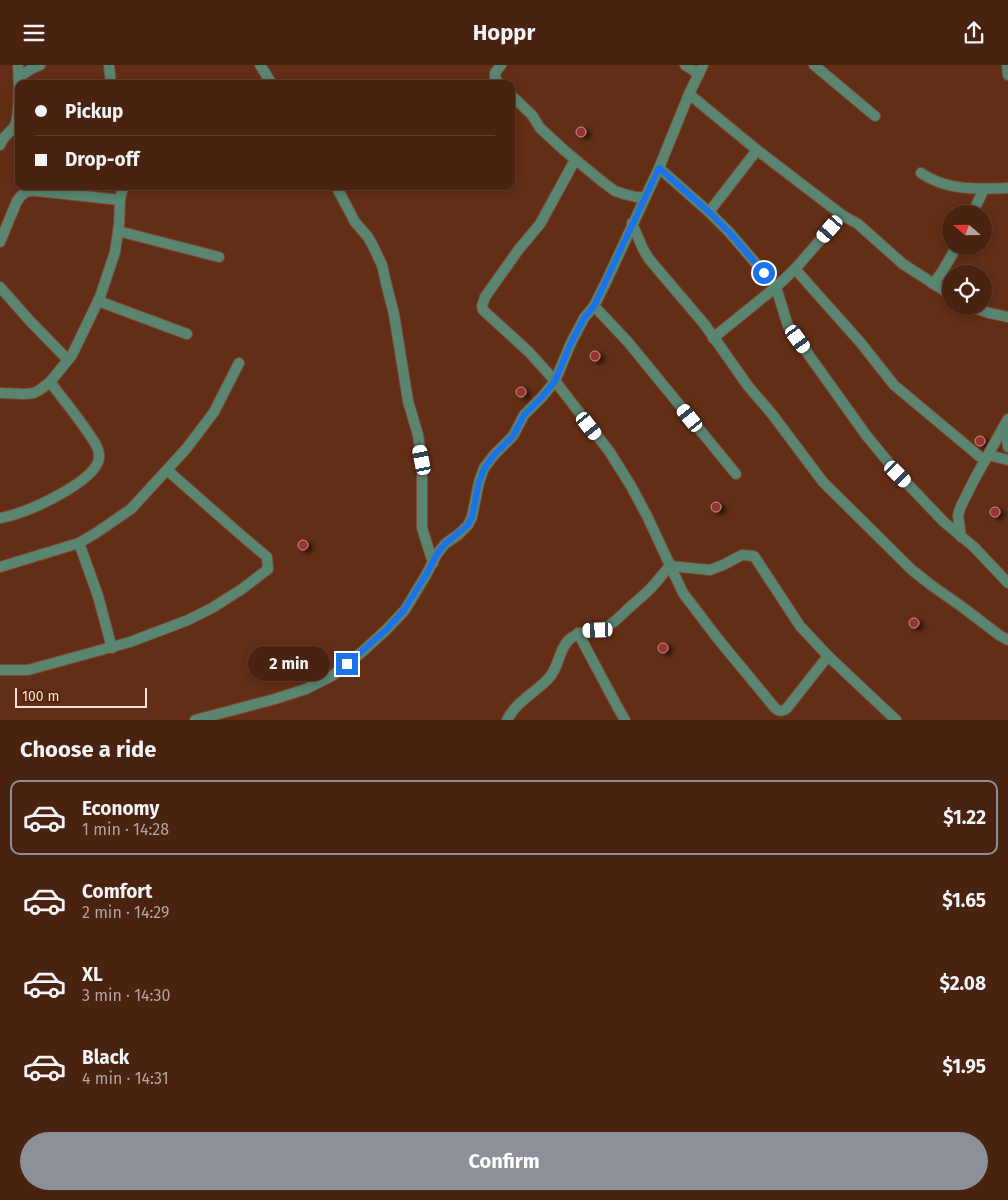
<!DOCTYPE html>
<meta charset="utf-8">
<style>
:root{--surface:#4a2210;--page:#512a19;--text:#f1f3f6;--muted:#b2a49f;--line:#613f30;--accent:#8c9099}
body{margin:0;font-family:"Fira Sans",sans-serif;background:var(--page);color:var(--text);height:100vh;display:flex;flex-direction:column;font-size:19px;white-space:nowrap}
*{box-sizing:border-box;margin:0}
p{font-size:16px;color:var(--muted)}
.icon{flex:none;width:28px;height:28px;fill:none;stroke:currentColor;stroke-width:2;stroke-linecap:round;stroke-linejoin:round}
.map{position:relative;height:655px;overflow:hidden}
.sheet{display:flex;flex-direction:column;background:var(--surface);flex:1}
.sheet>*{flex:none}
.hud{position:absolute;left:15px;top:15px;width:500px;height:110px;border-radius:10px;box-shadow:0 2px 8px #0003,0 0 0 1px var(--line);display:grid;align-content:center;height:110px;padding:0 20px;background:var(--surface)}
.needle{width:32px;rotate:290deg}
.tools{position:absolute;left:942px;top:140px;display:grid;gap:10px}
.tools a{display:grid;place-items:center;width:50px;height:50px;border-radius:50%;background:var(--surface);box-shadow:0 2px 8px #0003,0 0 0 1px var(--line);font-size:25px}
.scale{position:absolute;left:15px;bottom:12px;width:132px;box-sizing:border-box;padding-left:5px;border:2px solid #fbe0d5;border-top:0;font-size:14px;line-height:18px;white-space:nowrap;color:#fbe0d5;-webkit-text-stroke:4px #562309;paint-order:stroke}
.end{position:absolute;width:22px;height:22px;margin:-11px;border:6px solid #1a73e8;background:#fff;box-shadow:0 0 0 2px #fff}
.from{border-radius:50%}
.bubble{position:absolute;height:35px;border-radius:18px;background:var(--surface);box-shadow:0 2px 8px #0003,0 0 0 1px var(--line);font-size:16px;font-weight:700;line-height:35px;text-align:center}
.car{position:absolute;width:15px;height:30px;margin:-15px -8px;border-radius:6px;box-shadow:0 0 4px 1px #0007;background:linear-gradient(#fff 24%,#345 0 40%,#fff 0 76%,#345 0 86%,#fff 0)}
.hud b{display:flex;align-items:center;gap:18px;height:48px;font-size:19px}
.hud b+b{border-top:1px solid var(--line)}
.hud i{width:12px;height:12px;background:var(--text)}
ul{padding:0;list-style:none}
li{display:flex;align-items:center;gap:15px;height:75px;margin:0 10px 8px;padding:0 10px;border:2px solid transparent;border-radius:10px}
li div{flex:1}
li b{display:block;font-size:19px}
li em{font-style:normal;font-weight:700}
li.on{border-color:var(--accent)}
li>.icon{width:45px;height:45px;stroke-width:1.5}
h2{padding:0 20px;font-size:22px;line-height:60px}
.button{display:flex;gap:10px;margin-top:auto;padding:10px 20px}
.button a{flex:1;height:58px;border-radius:30px;background:var(--accent);color:#fff;font-size:20px;font-weight:700;line-height:58px;text-align:center}
header{display:flex;justify-content:space-between;align-items:center;height:65px;padding:0 20px;background:var(--surface);font-size:22px;font-weight:700}
.map>svg:first-child{display:block}
.building{fill:#943433;stroke:#cf8b86;filter:url(#shadow)}
.lines{fill:none;stroke-linecap:round;stroke-linejoin:round}
.minor-casing{stroke:#7a4a34;stroke-width:12}
.minor{stroke:#598571;stroke-width:10}
.route{stroke:#1a73e8;stroke-width:6}
</style>
<header><svg class="icon" aria-label="menu" viewBox="0 0 24 24"><path d="M4 6h16M4 12h16M4 18h16"/></svg>Hoppr<svg class="icon" aria-label="share" viewBox="0 0 24 24"><path d="M12 15V3M7 8l5-5 5 5M5 13v7h14v-7"/></svg></header>
<div class="map">
<svg width="1008" height="655" viewBox="0 0 1008 655">
<defs>
<filter id="shadow"><feDropShadow dx="4.5" dy="2.5" stdDeviation="2.5" flood-color="#0009"/></filter>
</defs>
<rect width="100%" height="100%" fill="#622e15"/>
<!-- building -->
<g class="building">
<circle cx="581" cy="67" r="5"/>
<circle cx="595" cy="291" r="5"/>
<circle cx="521" cy="327" r="5"/>
<circle cx="980" cy="376" r="5"/>
<circle cx="716" cy="442" r="5"/>
<circle cx="995" cy="447" r="5"/>
<circle cx="303" cy="480" r="5"/>
<circle cx="914" cy="558" r="5"/>
<circle cx="663" cy="583" r="5"/>
</g>
<g class="lines">
<!-- minor casing -->
<g class="minor-casing">
<g id="minor">
<polyline points="109,0 111,19"/>
<polyline points="260,0 272,19"/>
<polyline points="685,0 699,9"/>
<polyline points="814,0 875,51"/>
<polyline points="1007,0 1008,10"/>
<polyline points="19,12 31,4 40,0"/>
<polyline points="499,19 495,12 495,8 501,0"/>
<polyline points="689,29 757,85 842,150 858,159 903,199 951,230"/>
<polyline points="511,30 532,50 540,63 565,86 604,118 615,126 624,129 636,132 645,132"/>
<path d="M0,80C3,71 9,69 14,62C20,53 19,12 18,0"/>
<path d="M575,95L540,159L519,184L485,232L482,241L483,245L529,287L555,316L609,386L631,421L647,451L683,528L718,574L775,643C778,646 783,647 787,643L828,591"/>
<polyline points="659,103 709,147 729,167 776,222 788,261 866,370 898,409 944,457 974,482 1008,518"/>
<path d="M921,108C947,126 977,124 1008,123"/>
<polyline points="336,121 355,157 368,172 373,181 382,200 387,222 394,249 408,336 418,370 422,395 422,463 433,498"/>
<polyline points="709,147 757,85"/>
<polyline points="972,149 984,124"/>
<polyline points="632,158 643,184 649,194 705,260 748,321 772,349 823,417 912,505 931,520 961,541 999,570 1008,575"/>
<polyline points="118,166 219,192"/>
<path d="M0,177L17,136C22,128 27,125 37,126L120,135"/>
<polyline points="795,204 860,277 894,320 985,396"/>
<polyline points="933,219 942,207 957,181"/>
<polyline points="0,222 30,256 68,295"/>
<polyline points="98,236 187,269"/>
<polyline points="594,241 628,277 736,409"/>
<polyline points="969,241 989,248 1008,252"/>
<polyline points="713,273 776,222 795,204 842,150"/>
<polyline points="0,328 25,329 34,328 41,324 50,317 72,290 100,232 115,187 119,160 120,135 123,121"/>
<polyline points="1005,360 1008,382"/>
<polyline points="988,390 1008,395"/>
<path d="M0,453C6,452 13,450 19,448C37,442 102,413 99,390C99,382 93,375 89,369C77,351 63,334 50,317"/>
<polyline points="961,472 958,450 961,441 974,415 1008,354"/>
<polyline points="79,478 98,531 112,583"/>
<polyline points="670,501 710,505 723,500 742,490 754,491 800,561 828,591 896,655"/>
<polyline points="0,502 79,478 96,468 131,444 186,384 214,347 239,298"/>
<polyline points="578,568 618,643 625,655"/>
<polyline points="0,605 28,605 130,577 188,555 212,543 242,524 268,504 267,492 241,470 167,405"/>
<polyline points="195,655 275,634 306,624 332,611 362,587 386,565 405,545 426,510 437,489 445,479 459,469 468,460 472,452 479,417 484,403 494,390 513,371 524,350 542,332 555,316 571,278 584,253 594,241 606,217 659,103 689,29 703,0"/>
<path d="M507,655C516,637 533,629 547,615C560,603 558,583 571,573C583,564 592,568 604,563C614,559 622,549 630,542C637,536 644,530 650,524C657,517 663,508 670,501"/>
</g>
</g>
<!-- minor -->
<use href="#minor" class="minor"/>
</g>
<g class="lines">
<!-- route -->
<polyline class="route" points="347,599 386,565 404,545 426,510 437,489 445,479 468,460 472,452 479,417 484,404 494,390 513,371 524,350 542,332 555,316 571,278 584,253 594,241 659,103 709,147 729,167 764,208"/>
</g>
</svg>
<div class="tools">
<a><svg class="needle" viewBox="-14 -14 28 28"><path d="M0-13l5 13h-10z" fill="#e53935"/><path d="M0 13l5-13h-10z" fill="#b2a49f"/></svg></a>
<a><svg class="icon" aria-label="locate" viewBox="0 0 24 24"><circle cx="12" cy="12" r="6"/><path d="M12 2v4M12 18v4M2 12h4M18 12h4"/></svg></a>
</div>
<div class="scale">100 m</div>
<i class="end from" style="left:764px;top:208px"></i>
<i class="end" style="left:347px;top:599px"></i>
<div class="bubble" style="left:248px;top:581px;width:82px">2 min</div>
<i class="car" style="left:830px;top:164px;rotate:221deg"></i>
<i class="car" style="left:798px;top:274px;rotate:144deg"></i>
<i class="car" style="left:690px;top:353px;rotate:321deg"></i>
<i class="car" style="left:589px;top:361px;rotate:142deg"></i>
<i class="car" style="left:422px;top:395px;rotate:349deg"></i>
<i class="car" style="left:898px;top:409px;rotate:135deg"></i>
<i class="car" style="left:598px;top:565px;rotate:268deg"></i>
<div class="hud">
<b><i class="from"></i>Pickup</b>
<b><i></i>Drop-off</b>
</div>
</div>
<section class="sheet">
<h2>Choose a ride</h2>
<ul>
<li class="on"><svg class="icon" aria-label="car" viewBox="0 0 24 24"><path d="M5 17H2v-5l4-1 3-4h7l3 4 3 1v5h-3M9 17h6M6 11h13"/><circle cx="7" cy="17" r="2"/><circle cx="17" cy="17" r="2"/></svg><div><b>Economy</b><p>1 min · 14:28</p></div><em>$1.22</em></li>
<li><svg class="icon" aria-label="car" viewBox="0 0 24 24"><path d="M5 17H2v-5l4-1 3-4h7l3 4 3 1v5h-3M9 17h6M6 11h13"/><circle cx="7" cy="17" r="2"/><circle cx="17" cy="17" r="2"/></svg><div><b>Comfort</b><p>2 min · 14:29</p></div><em>$1.65</em></li>
<li><svg class="icon" aria-label="car" viewBox="0 0 24 24"><path d="M5 17H2v-5l4-1 3-4h7l3 4 3 1v5h-3M9 17h6M6 11h13"/><circle cx="7" cy="17" r="2"/><circle cx="17" cy="17" r="2"/></svg><div><b>XL</b><p>3 min · 14:30</p></div><em>$2.08</em></li>
<li><svg class="icon" aria-label="car" viewBox="0 0 24 24"><path d="M5 17H2v-5l4-1 3-4h7l3 4 3 1v5h-3M9 17h6M6 11h13"/><circle cx="7" cy="17" r="2"/><circle cx="17" cy="17" r="2"/></svg><div><b>Black</b><p>4 min · 14:31</p></div><em>$1.95</em></li>
</ul>
<div class="button"><a>Confirm</a></div>
</section>
